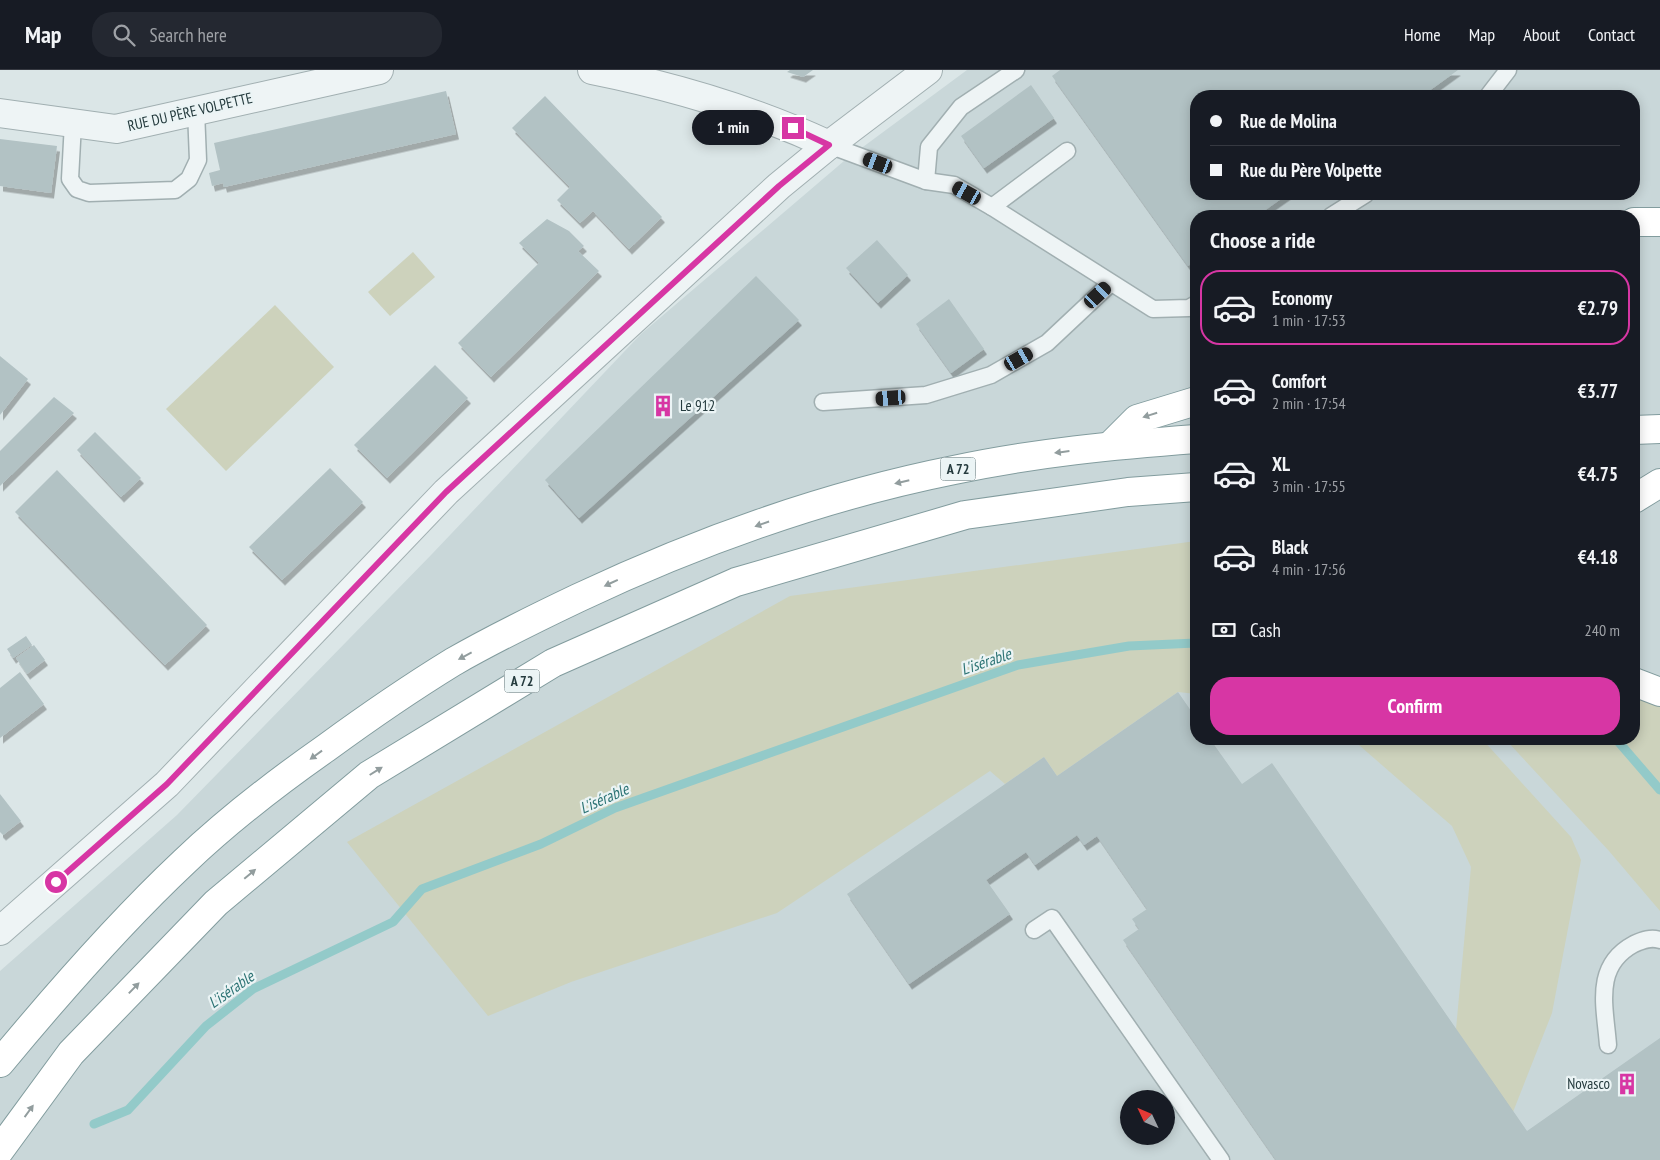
<!DOCTYPE html>
<meta charset="utf-8">
<style>
:root{--surface:#171b24;--page:#242831;--text:#f1f3f6;--muted:#9ea1a6;--line:#363941;--accent:#d736a4}
body{margin:0;font-family:"PT Sans Narrow",sans-serif;background:var(--page);color:var(--text);height:100vh;display:flex;flex-direction:column;font-size:19px;white-space:nowrap}
*{box-sizing:border-box;margin:0}
p{font-size:16px;color:var(--muted)}
.icon{flex:none;width:28px;height:28px;fill:none;stroke:currentColor;stroke-width:2;stroke-linecap:round;stroke-linejoin:round}
.map{position:relative;flex:1;overflow:hidden}
.side{position:absolute;left:1190px;top:140px;width:450px;height:535px;display:flex;flex-direction:column;background:var(--surface);border-radius:20px;box-shadow:0 2px 12px #0003}
.side>*{flex:none}
.top-card{position:absolute;left:1190px;top:20px;width:450px;height:110px;border-radius:20px;box-shadow:0 2px 12px #0003;display:grid;align-content:center;height:110px;padding:0 20px;background:var(--surface)}
.needle{width:32px;rotate:314deg}
.buttons{position:absolute;left:1120px;top:1020px;display:grid;gap:10px}
.buttons a{display:grid;place-items:center;width:55px;height:55px;border-radius:50%;background:var(--surface);box-shadow:0 2px 12px #0003;font-size:25px}
.end{position:absolute;width:22px;height:22px;margin:-11px;border:6px solid #d736a4;background:#fff;box-shadow:0 0 0 2px #fff}
.from{border-radius:50%}
.bubble{position:absolute;height:35px;border-radius:18px;background:var(--surface);box-shadow:0 2px 12px #0003;font-size:16px;font-weight:800;line-height:35px;text-align:center}
.car{position:absolute;width:15px;height:30px;margin:-15px -8px;border-radius:6px;box-shadow:0 0 4px 1px #0007;background:linear-gradient(#222 24%,#8ab4d8 0 40%,#222 0 76%,#8ab4d8 0 86%,#222 0)}
.top-card b{display:flex;align-items:center;gap:18px;height:48px;font-size:19px}
.top-card b+b{border-top:1px solid var(--line)}
.top-card i{width:12px;height:12px;background:var(--text)}
ul{padding:0;list-style:none}
li{display:flex;align-items:center;gap:15px;height:75px;margin:0 10px 8px;padding:0 10px;border:2px solid transparent;border-radius:20px}
li div{flex:1}
li b{display:block;font-size:19px}
li em{font-style:normal;font-weight:800}
li.current{border-color:var(--accent)}
li>.icon{width:45px;height:45px;stroke-width:1.5}
h2{padding:0 20px;font-size:22px;line-height:60px}
.pay{display:flex;align-items:center;gap:12px;height:55px;padding:0 20px;font-size:19px}
.pay p{margin-inline-start:auto}
.action{display:flex;gap:10px;margin-top:auto;padding:10px 20px}
.action a{flex:1;height:58px;border-radius:20px;background:var(--accent);color:#fff;font-size:20px;font-weight:800;line-height:58px;text-align:center}
header{display:flex;align-items:center;gap:30px;box-sizing:border-box;height:70px;padding:0 25px;background:var(--surface);border-bottom:1px solid var(--line)}
header strong{font-size:24px}
nav{display:flex;gap:28px;margin-inline-start:auto;font-size:18px}
.search{width:350px;height:45px;background:var(--page);display:flex;align-items:center;gap:12px;box-sizing:border-box;padding:0 18px;border-radius:20px;color:var(--muted);font-size:19px}
.map>svg:first-child{display:block}
.built{fill:#c9d7d9;fill-rule:evenodd}
.green{fill:#cdd2bc}
.lines{fill:none;stroke-linecap:round;stroke-linejoin:round}
.stream{stroke:#93cac9;stroke-width:9}
.building{fill:#b2c2c4;filter:url(#shadow)}
.lane-casing{stroke:#a1afb1;stroke-width:19}
.street-casing{stroke:#a1afb1;stroke-width:30}
.highway-casing{stroke:#829c9e;stroke-width:30}
.lane{stroke:#eef4f5;stroke-width:16}
.street{stroke:#eef4f5;stroke-width:28}
.highway{stroke:#fff;stroke-width:28}
.oneway{fill:#929d9e}
.route{stroke:#d736a4;stroke-width:6}
.labels{text-anchor:middle;stroke-width:4.5;stroke-linejoin:round;paint-order:stroke}
.shield{fill:#ebf4f5;stroke:#607275;stroke-width:1}
.shield-label{font-size:14px;font-weight:bold;fill:#253b3e}
.street-label{font-size:15px;fill:#253b3e;stroke:#ebf4f5}
.poi-label{font-size:15px;fill:#253b3e;stroke:#ebf4f5;text-anchor:start}
.water-label{font-size:16px;font-style:italic;fill:#2c7374;stroke:#ebf4f5}
</style>
<header>
<strong>Map</strong>
<div class="search"><svg class="icon" aria-label="search" viewBox="0 0 24 24"><circle cx="10" cy="10" r="6"/><path d="M15 15l6 6"/></svg>Search here</div>
<nav><a>Home</a><a>Map</a><a>About</a><a>Contact</a></nav>
</header>
<div class="map">
<svg width="1660" height="1090" viewBox="0 0 1660 1090">
<defs>
<filter id="shadow"><feDropShadow dx="3" dy="5.5" stdDeviation="0" flood-color="#0004"/></filter>
</defs>
<rect width="100%" height="100%" fill="#dbe6e7"/>
<!-- built -->
<path class="built" d="M967,0H1660V1090H0V901L177,745L432,484L641,264L844,91ZM1196,26H1634V124H1196ZM1196,146H1634V669H1196ZM1129,1029H1166V1066H1129Z"/>
<!-- green -->
<g class="green">
<polygon points="413,182 435,207 390,246 368,222"/>
<polygon points="275,235 334,297 226,401 166,339"/>
<polygon points="1196,471 1196,624 1178,622 1057,706 1044,687 1005,714 990,701 777,843 571,912 488,946 347,772 790,526"/>
<polygon points="1634,617 1660,631 1660,841 1609,781 1505,669 1634,669"/>
<polygon points="1352,669 1482,669 1571,767 1581,790 1552,943 1513,1042 1456,959 1471,797 1452,756"/>
</g>
<g class="lines">
<!-- stream -->
<g class="stream">
<polyline points="1616,669 1660,720"/>
<polyline points="94,1054 128,1040 206,956 253,919 393,852 422,819 541,774 615,738 1018,595 1129,576 1196,573"/>
</g>
</g>
<!-- building -->
<g class="building">
<polygon points="790,0 813,0 803,7 787,2"/>
<polygon points="1060,0 1458,0 1422,26 1196,26 1196,124 1288,124 1257,146 1196,146 1196,190 1188,196 1052,6"/>
<polygon points="1031,15 1054,48 984,98 961,66"/>
<polygon points="446,21 456,64 224,117 223,113 212,116 209,103 220,100 214,73"/>
<polygon points="545,26 662,147 629,179 593,141 580,153 557,130 570,117 512,58"/>
<polygon points="0,69 57,76 51,123 0,116"/>
<polygon points="547,149 569,161 584,176 578,181 599,201 491,307 458,273 539,193 519,173"/>
<polygon points="877,170 908,205 878,233 846,198"/>
<polygon points="756,206 799,250 579,448 545,410"/>
<polygon points="949,229 984,279 951,303 916,254"/>
<polygon points="0,286 28,309 0,345"/>
<polygon points="435,295 468,328 387,408 354,375"/>
<polygon points="54,327 74,343 0,416 0,381"/>
<polygon points="95,362 141,408 121,427 77,380"/>
<polygon points="330,398 363,432 282,510 249,477"/>
<polygon points="57,400 207,555 165,595 15,442"/>
<polygon points="26,566 32,575 13,588 7,579"/>
<polygon points="34,575 45,590 27,604 16,588"/>
<polygon points="20,602 44,634 0,668 0,618"/>
<polygon points="1178,622 1196,648 1196,669 1210,669 1242,714 1272,693 1527,1061 1660,968 1660,1090 1276,1090 1123,870 1139,859 1132,849 1147,839 1097,766 1084,775 1077,765 1035,795 1026,782 986,810 1010,844 909,914 847,824 1044,687 1057,706"/>
<polygon points="0,724 21,751 3,765 0,762"/>
</g>
<g class="lines">
<!-- lane casing -->
<g class="lane-casing">
<g id="lane">
<polyline points="1488,26 1508,0"/>
<polyline points="73,53 70,109 77,119 89,123 175,120 189,109 198,90 196,41"/>
<polyline points="829,75 926,111 954,115 992,137 1153,239 1189,238 1196,234"/>
<polyline points="926,111 929,77 961,37 1016,0"/>
<polyline points="992,137 1067,81"/>
<polyline points="1331,146 1366,124"/>
<polyline points="823,332 926,325 991,305 1047,273 1111,213"/>
<polyline points="1034,860 1052,848 1221,1090"/>
<path d="M1608,975C1605,936 1593,896 1634,874C1643,870 1651,867 1660,870"/>
</g>
</g>
<!-- street casing -->
<g class="street-casing">
<g id="street">
<path d="M592,0C672,16 754,40 829,75"/>
<polyline points="0,43 116,59 379,0"/>
<polyline points="0,861 167,714 446,422 779,116 829,75 928,0"/>
</g>
</g>
<!-- highway casing -->
<g class="highway-casing">
<g id="highway">
<polyline points="1634,152 1660,152"/>
<polyline points="1634,360 1660,359"/>
<polyline points="1110,376 1137,349 1196,331"/>
<polyline points="1634,429 1660,413"/>
<polyline points="1634,612 1660,622"/>
<path d="M0,993C58,923 118,854 184,792C228,750 276,713 326,678C367,648 409,619 453,592C493,569 536,548 578,528C697,472 824,426 954,400C1034,383 1115,375 1196,369"/>
<polyline points="0,1080 71,983 216,833 369,705 553,593 736,512 965,445 1128,422 1196,417"/>
</g>
</g>
<!-- lane -->
<use href="#lane" class="lane"/>
<!-- street -->
<use href="#street" class="street"/>
<!-- highway -->
<use href="#highway" class="highway"/>
</g>
<!-- one-way arrows -->
<defs><path id="oneway-solid" d="M-6-.8H1V-3.2L6.5 0L1 3.2V.8H-6Z" transform="scale(1.25)"/></defs>
<g class="oneway">
<use href="#oneway-solid" transform="translate(1150 345) rotate(163)"/>
<use href="#oneway-solid" transform="translate(1062 382) rotate(173)"/>
<use href="#oneway-solid" transform="translate(902 412) rotate(167)"/>
<use href="#oneway-solid" transform="translate(762 454) rotate(161)"/>
<use href="#oneway-solid" transform="translate(611 513) rotate(155)"/>
<use href="#oneway-solid" transform="translate(465 586) rotate(152)"/>
<use href="#oneway-solid" transform="translate(316 685) rotate(144)"/>
<use href="#oneway-solid" transform="translate(376 701) rotate(-32)"/>
<use href="#oneway-solid" transform="translate(250 804) rotate(-40)"/>
<use href="#oneway-solid" transform="translate(134 918) rotate(-46)"/>
<use href="#oneway-solid" transform="translate(29 1041) rotate(-54)"/>
</g>
<g class="lines">
<!-- route -->
<polyline class="route" points="56,812 167,714 446,422 779,116 829,75 793,58"/>
</g>
<!-- icons -->
<defs>
<g id="building-bare" transform="scale(1.725)"><path d="M-4-6H4V6H1V3H-1V6H-4ZM-2.5-4.3h1.7v1.8h-1.7ZM.8-4.3h1.7v1.8H.8ZM-2.5-1h1.7V.8h-1.7ZM.8-1h1.7V.8H.8Z" fill="#d736a4" stroke="#ebf4f5" stroke-width="2.5" paint-order="stroke"/></g>
</defs>
<g fill-rule="evenodd">
<use href="#building-bare" x="663" y="336"/>
<use href="#building-bare" x="1627" y="1014"/>
</g>
<g class="labels">
<!-- shield labels -->
<g class="shield">
<rect x="940.5" y="387.5" width="35" height="23" rx="4"/>
<rect x="504.5" y="599.5" width="35" height="23" rx="4"/>
</g>
<g class="shield-label">
<text x="958" y="404">A 72</text>
<text x="522" y="616">A 72</text>
</g>
<!-- street labels -->
<g class="street-label">
<text transform="translate(190 42) rotate(-13)" y="5">RUE DU PÈRE VOLPETTE</text>
</g>
<!-- poi labels -->
<g class="poi-label">
<text x="680" y="341">Le 912</text>
<text x="1610" y="1019" text-anchor="end">Novasco</text>
</g>
<!-- water labels -->
<g class="water-label">
<text transform="translate(986 591) rotate(-19)" y="6">L'isérable</text>
<text transform="translate(604 728) rotate(-24)" y="6">L'isérable</text>
<text transform="translate(231 919) rotate(-35)" y="6">L'isérable</text>
</g>
</g>
</svg>
<div class="buttons">
<a><svg class="needle" viewBox="-14 -14 28 28"><path d="M0-13l5 13h-10z" fill="#e53935"/><path d="M0 13l5-13h-10z" fill="#9ea1a6"/></svg></a>
</div>
<i class="end from" style="left:56px;top:812px"></i>
<i class="end" style="left:793px;top:58px"></i>
<div class="bubble" style="left:692px;top:40px;width:82px">1 min</div>
<i class="car" style="left:878px;top:93px;rotate:291deg"></i>
<i class="car" style="left:967px;top:123px;rotate:299deg"></i>
<i class="car" style="left:1098px;top:225px;rotate:47deg"></i>
<i class="car" style="left:1019px;top:289px;rotate:60deg"></i>
<i class="car" style="left:891px;top:328px;rotate:266deg"></i>
<div class="top-card">
<b><i class="from"></i>Rue de Molina</b>
<b><i></i>Rue du Père Volpette</b>
</div>
<section class="side">
<h2>Choose a ride</h2>
<ul>
<li class="current"><svg class="icon" aria-label="car" viewBox="0 0 24 24"><path d="M5 17H2v-5l4-1 3-4h7l3 4 3 1v5h-3M9 17h6M6 11h13"/><circle cx="7" cy="17" r="2"/><circle cx="17" cy="17" r="2"/></svg><div><b>Economy</b><p>1 min · 17:53</p></div><em>€2.79</em></li>
<li><svg class="icon" aria-label="car" viewBox="0 0 24 24"><path d="M5 17H2v-5l4-1 3-4h7l3 4 3 1v5h-3M9 17h6M6 11h13"/><circle cx="7" cy="17" r="2"/><circle cx="17" cy="17" r="2"/></svg><div><b>Comfort</b><p>2 min · 17:54</p></div><em>€3.77</em></li>
<li><svg class="icon" aria-label="car" viewBox="0 0 24 24"><path d="M5 17H2v-5l4-1 3-4h7l3 4 3 1v5h-3M9 17h6M6 11h13"/><circle cx="7" cy="17" r="2"/><circle cx="17" cy="17" r="2"/></svg><div><b>XL</b><p>3 min · 17:55</p></div><em>€4.75</em></li>
<li><svg class="icon" aria-label="car" viewBox="0 0 24 24"><path d="M5 17H2v-5l4-1 3-4h7l3 4 3 1v5h-3M9 17h6M6 11h13"/><circle cx="7" cy="17" r="2"/><circle cx="17" cy="17" r="2"/></svg><div><b>Black</b><p>4 min · 17:56</p></div><em>€4.18</em></li>
</ul>
<div class="pay"><svg class="icon" aria-label="cash" viewBox="0 0 24 24"><path d="M3 7h18v10H3z"/><circle cx="12" cy="12" r="2"/></svg>Cash<p>240 m</p></div>
<div class="action"><a>Confirm</a></div>
</section>
</div>
